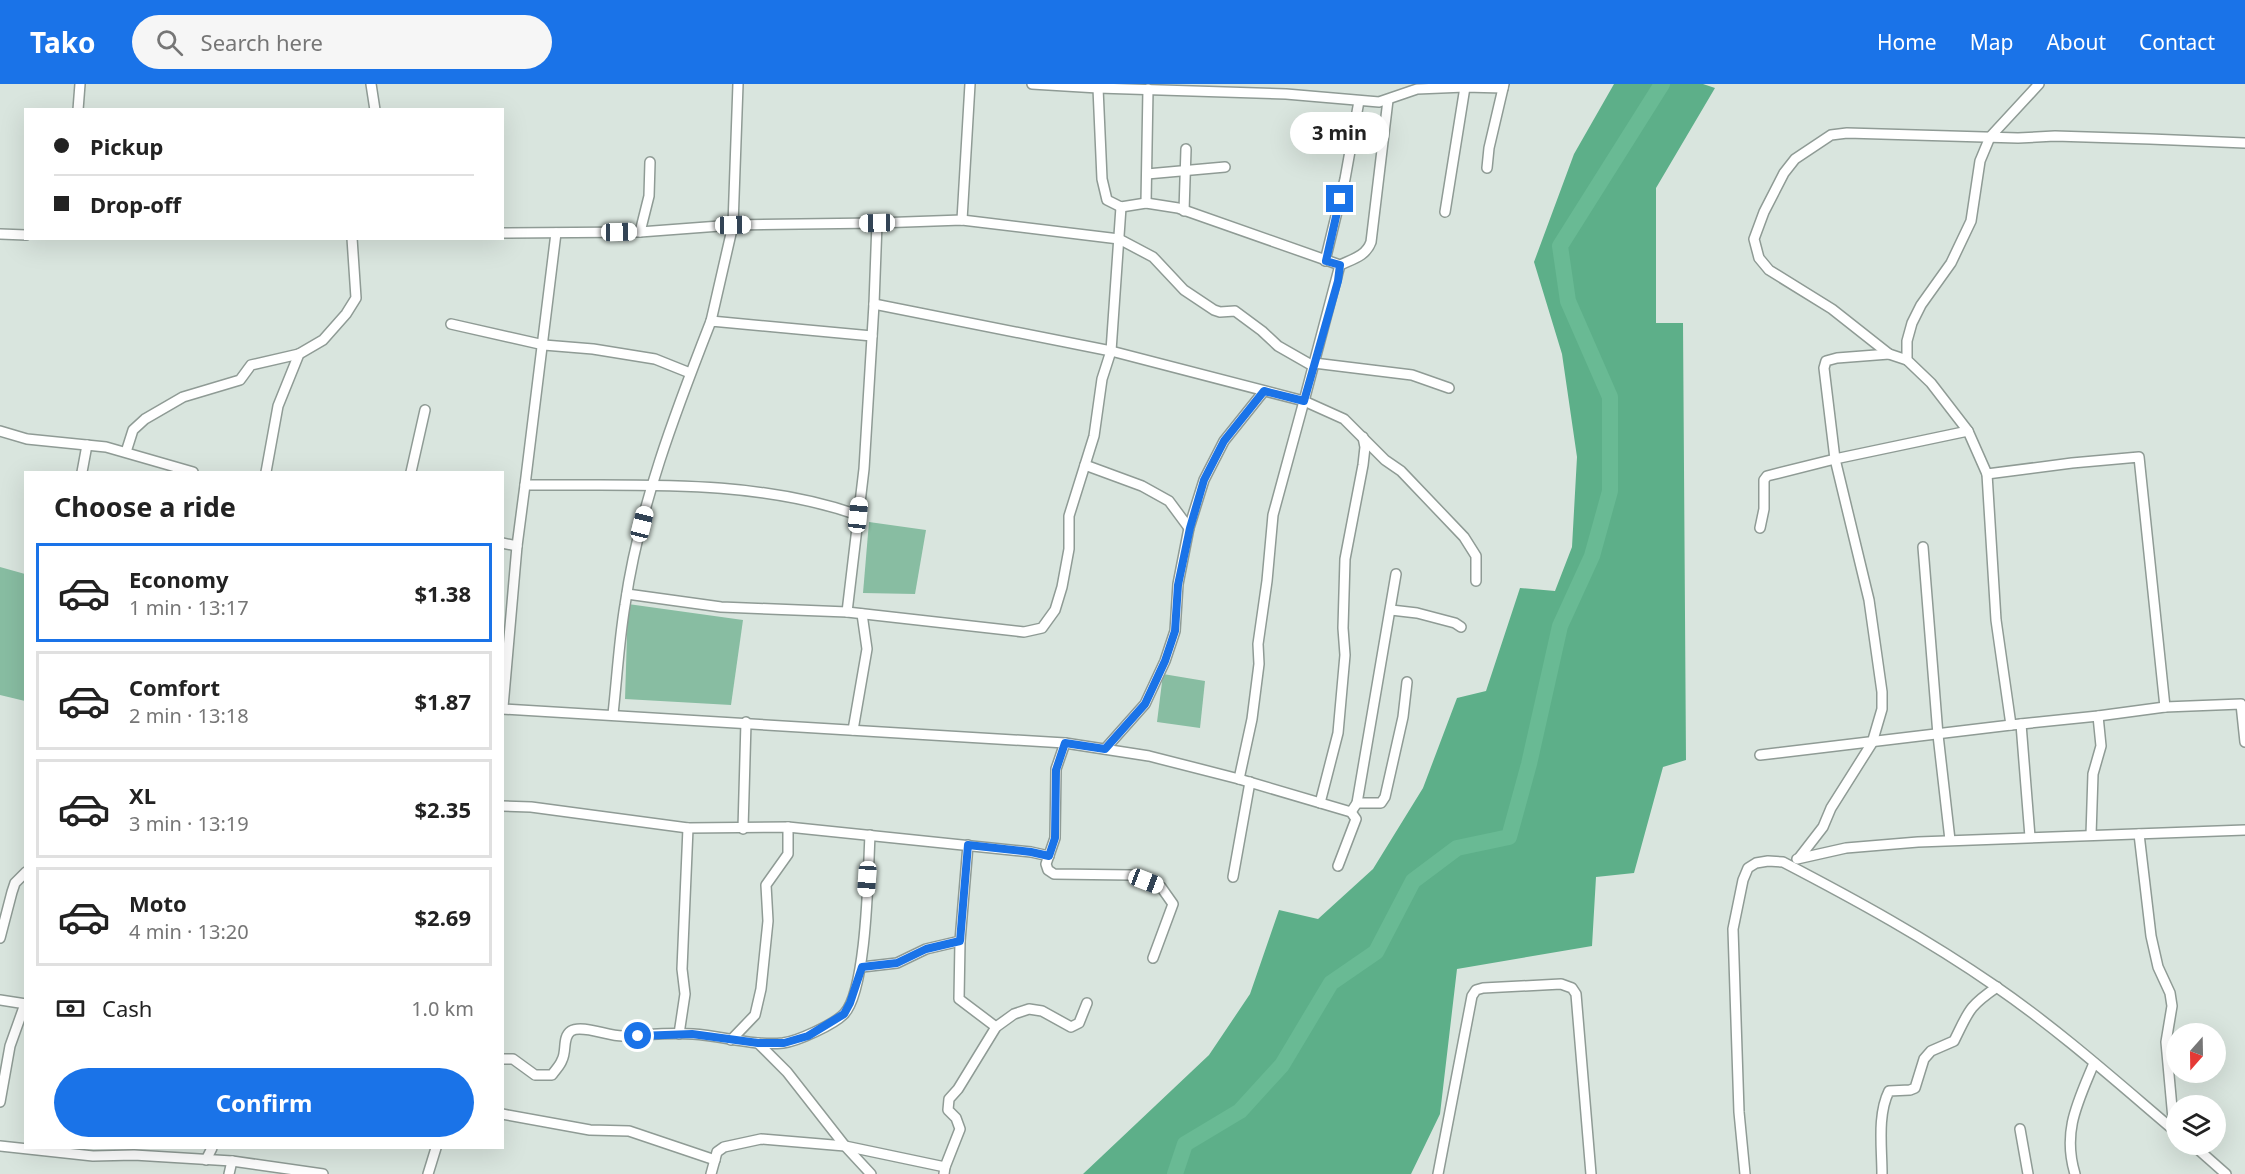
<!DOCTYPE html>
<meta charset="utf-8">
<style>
:root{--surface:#fff;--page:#f6f6f6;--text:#222;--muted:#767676;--line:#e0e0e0;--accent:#1a73e8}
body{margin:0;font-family:"Noto Sans",sans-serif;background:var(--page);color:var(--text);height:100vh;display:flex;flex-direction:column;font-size:22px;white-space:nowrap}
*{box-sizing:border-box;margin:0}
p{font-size:20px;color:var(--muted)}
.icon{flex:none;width:33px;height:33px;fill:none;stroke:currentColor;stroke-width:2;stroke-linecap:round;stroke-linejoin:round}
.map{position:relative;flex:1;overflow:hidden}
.drawer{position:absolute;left:24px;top:387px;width:480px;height:678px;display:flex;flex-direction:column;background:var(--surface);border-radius:0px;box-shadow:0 6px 24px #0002}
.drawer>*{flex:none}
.top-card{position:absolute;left:24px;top:24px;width:480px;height:132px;border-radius:0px;box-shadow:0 6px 24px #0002;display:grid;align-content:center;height:132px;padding:0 30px;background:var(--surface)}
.needle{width:39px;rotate:200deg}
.controls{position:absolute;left:2166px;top:939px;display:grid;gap:12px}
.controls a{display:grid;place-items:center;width:60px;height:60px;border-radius:50%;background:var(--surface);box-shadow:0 6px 24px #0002;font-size:30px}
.end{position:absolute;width:27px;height:27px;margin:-14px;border:8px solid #1a73e8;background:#fff;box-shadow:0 0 0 3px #fff}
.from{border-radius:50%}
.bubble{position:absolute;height:42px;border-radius:21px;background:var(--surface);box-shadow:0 6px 24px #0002;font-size:20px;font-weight:700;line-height:42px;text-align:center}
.car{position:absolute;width:18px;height:36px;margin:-18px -9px;border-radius:8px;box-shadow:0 0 4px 2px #0007;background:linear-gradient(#fff 24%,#345 0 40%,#fff 0 76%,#345 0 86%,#fff 0)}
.top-card b{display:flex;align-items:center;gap:21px;height:57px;font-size:22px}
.top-card b+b{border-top:2px solid var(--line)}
.top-card i{width:15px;height:15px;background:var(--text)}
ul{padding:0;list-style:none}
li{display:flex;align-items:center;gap:18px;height:99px;margin:0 12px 9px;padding:0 18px;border:3px solid var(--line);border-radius:0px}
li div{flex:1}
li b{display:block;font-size:22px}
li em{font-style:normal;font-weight:700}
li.active{border-color:var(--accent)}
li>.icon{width:54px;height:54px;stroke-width:1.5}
h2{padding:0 30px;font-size:27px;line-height:72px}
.pay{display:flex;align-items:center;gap:15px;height:66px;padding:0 30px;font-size:22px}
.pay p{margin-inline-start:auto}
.action{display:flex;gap:12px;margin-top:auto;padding:12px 30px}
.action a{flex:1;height:69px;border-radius:36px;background:var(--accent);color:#fff;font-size:24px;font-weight:700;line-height:69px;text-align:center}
header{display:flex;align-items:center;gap:36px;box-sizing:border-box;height:84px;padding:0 30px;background:var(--accent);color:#fff}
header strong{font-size:28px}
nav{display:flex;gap:33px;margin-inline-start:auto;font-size:21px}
.search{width:420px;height:54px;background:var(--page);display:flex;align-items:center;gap:15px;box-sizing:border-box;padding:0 21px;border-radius:33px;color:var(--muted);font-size:22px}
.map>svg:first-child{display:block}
.green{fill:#88bda2}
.forest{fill:#5daf89}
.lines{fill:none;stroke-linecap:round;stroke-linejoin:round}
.river{stroke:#69ba94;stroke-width:16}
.street-casing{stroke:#8f9b95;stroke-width:12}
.street{stroke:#fff;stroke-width:9}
.route{stroke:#1a73e8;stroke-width:8}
</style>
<header>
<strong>Tako</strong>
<div class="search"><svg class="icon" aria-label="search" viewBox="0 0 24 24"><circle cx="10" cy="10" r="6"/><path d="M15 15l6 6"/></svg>Search here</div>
<nav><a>Home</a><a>Map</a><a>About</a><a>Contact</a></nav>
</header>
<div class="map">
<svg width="2245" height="1090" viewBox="0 0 2245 1090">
<rect width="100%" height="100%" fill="#d9e5de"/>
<!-- green -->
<g class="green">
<polygon points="869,438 926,446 915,510 863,509"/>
<polygon points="0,483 25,490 25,617 0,611"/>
<polygon points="628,520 743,536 731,621 625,615"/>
<polygon points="1163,590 1205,597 1200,644 1157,638"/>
</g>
<!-- forest -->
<polygon class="forest" points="1614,0 1703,0 1715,4 1656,104 1656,239 1683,239 1686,676 1663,683 1634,789 1596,793 1592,862 1457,885 1440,1030 1411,1090 1083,1090 1209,971 1250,910 1279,826 1318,835 1373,785 1423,704 1457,614 1486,607 1520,504 1555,507 1572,463 1577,373 1562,270 1534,178 1574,70"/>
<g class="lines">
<!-- river -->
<polyline class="river" points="1175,1090 1185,1060 1240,1027 1282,981 1331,899 1376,868 1413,797 1457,764 1509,753 1529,680 1560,542 1592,472 1610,407 1610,313 1568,217 1560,162 1662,0"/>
<!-- street casing -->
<g class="street-casing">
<g id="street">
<polyline points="371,0 375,26"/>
<polyline points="1032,0 1098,4 1286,10 1379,18 1417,5 1465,3 1503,4"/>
<polyline points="2039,0 1990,53 1980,77 1971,137 1951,179 1921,221 1912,239 1907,257 1907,276 1931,299 1968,347 1987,390 2072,379 2139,373 2165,623 2241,620 2245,658"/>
<path d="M1098,4L1102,95L1107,116L1121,123L1146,119L1178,124L1340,181C1353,175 1366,172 1371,158L1388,16"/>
<polyline points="78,26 80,0"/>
<polyline points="1487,84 1489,64 1504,0"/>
<polyline points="1147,90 1225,83"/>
<polyline points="1146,119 1148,5"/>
<polyline points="1184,127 1186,65"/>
<polyline points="1445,128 1465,3"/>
<polyline points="962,136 970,0"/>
<polyline points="877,139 962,136 1119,155 1153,173 1184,206 1214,226 1220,228 1235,227 1262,247 1278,262 1313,282"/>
<polyline points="640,148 649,112 650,78"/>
<polyline points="502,149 640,148 733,141 877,139 874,220 864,385 847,528"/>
<polyline points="0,150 26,151"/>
<polyline points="1325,177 1345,95 1359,17"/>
<polyline points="874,220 1111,267 1304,317 1340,181"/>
<polyline points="711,237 733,141 738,0"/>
<polyline points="451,240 544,261 593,265 655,275 690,289"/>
<polyline points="1907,276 1889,270 1832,225 1769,186 1759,174 1754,155 1764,128 1784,89 1795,75 1831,51 1847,49 2018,54 2055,52 2150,55 2245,59"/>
<polyline points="1314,279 1412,291 1449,304"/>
<polyline points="0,347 27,355 106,363 193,388"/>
<polyline points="126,368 133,346 145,335 183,313 240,296 251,281 299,270"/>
<polyline points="1085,381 1142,402 1169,417 1189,444"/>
<polyline points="82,388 87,361"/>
<polyline points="266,388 278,322 299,270 323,256 346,230 356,214 352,154"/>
<polyline points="411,388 425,326"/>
<polyline points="1987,390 1996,536 2011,641 2098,632 2165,623"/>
<polyline points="525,401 556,149"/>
<polyline points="1760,444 1764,425 1764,396 1767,392 1835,375 1968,347"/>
<polyline points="502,459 517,462"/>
<polyline points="1923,463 1938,651 1950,756"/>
<polyline points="627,510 721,523 847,528 1024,548 1042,544 1055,526 1062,503 1069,465 1069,432 1094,352 1102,295 1111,267 1121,123"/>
<polyline points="1391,526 1417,529 1455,539 1461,543"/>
<path d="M503,623L517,462L525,401C636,402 752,394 858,431"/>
<polyline points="502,625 1065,659 1149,672 1239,695 1351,728 1356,735 1338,782"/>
<path d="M613,630C617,594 619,557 625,521C639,423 675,329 711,237L872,252"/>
<polyline points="2021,640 2030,753"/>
<polyline points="853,646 867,565 862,530"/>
<polyline points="1065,659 1056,685 1055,754 1046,780 1048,786 1054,790 1131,791 1161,803 1173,820 1153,874"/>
<polyline points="1105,665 1145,620 1165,577 1175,547 1178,500 1189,444 1204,396 1224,357 1264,307"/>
<polyline points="1760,671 2011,641"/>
<polyline points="1239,695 1252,635 1259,580 1258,560 1267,497 1273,431 1304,317 1344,335 1385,376 1401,387 1464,453 1476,472 1476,497"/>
<polyline points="1320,719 1338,649 1345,571 1343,544 1345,475 1363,381 1365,363 1363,353"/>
<polyline points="1357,719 1381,719 1385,713 1403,633 1407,598"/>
<polyline points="502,722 531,723 688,744 788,743 1031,768 1049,772"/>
<polyline points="1351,728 1357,719 1396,490"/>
<polyline points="743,745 746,638"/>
<polyline points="2139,750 2151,852 2158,883 2170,909 2172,922 2166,958 2174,1046"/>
<polyline points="2091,751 2093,690 2101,662 2098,632"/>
<polyline points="1799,774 1823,743 1831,724 1872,659 1882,625 1882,608 1869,516 1835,375 1824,284 1826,277 1837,274 1889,270"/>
<polyline points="1797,775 1846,764 1918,758 2245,746"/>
<polyline points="1233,793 1250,698"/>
<polyline points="0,854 12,808 15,799 26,788"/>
<polyline points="960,857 959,915 996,943"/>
<polyline points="862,883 897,879 926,865 960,857 968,761"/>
<polyline points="0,916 26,920"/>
<polyline points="679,950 685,910 682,885 688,744"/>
<polyline points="731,956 755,931 761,905 768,837 766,801 788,770 788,743"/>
<polyline points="758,959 787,988 845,1062 871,1090"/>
<path d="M502,975H513L535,991H552C555,986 560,982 562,976C567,967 562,953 571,947C582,940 610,953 624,952C647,951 670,948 693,950C723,952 753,962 783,959C798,957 833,941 844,930C867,906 868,788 870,751"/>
<polyline points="0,1018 10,962 25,920"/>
<polyline points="502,1030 590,1046 629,1047 715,1076"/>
<polyline points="2020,1045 2028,1090"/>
<polyline points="2192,1060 2226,1090"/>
<polyline points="0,1062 93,1072 134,1071 232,1077 323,1090"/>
<polyline points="206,1076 212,1064"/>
<polyline points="229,1090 232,1077"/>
<polyline points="428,1090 436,1064"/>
<polyline points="711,1090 717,1068 724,1063 761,1055 845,1062 945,1083"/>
<polyline points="944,1090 945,1083 960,1045 956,1034 948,1026 949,1015 958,1005 996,943 1014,930 1029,925 1042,927 1071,943 1079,939 1087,919"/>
<polyline points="1438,1090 1472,912 1476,906 1483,904 1561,900 1572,904 1576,910 1591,1090"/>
<path d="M1745,1090L1739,1028L1733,845L1743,796L1748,784L1756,779L1768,777L1783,778C1856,816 1927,855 1995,902C2059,946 2117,998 2176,1048"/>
<path d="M1882,1090C1882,1064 1877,1031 1889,1007L1910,1006L1915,1004L1924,975L1931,967L1954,957C1969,927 1968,923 1997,903"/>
<path d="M2075,1090C2062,1047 2078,1018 2094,979"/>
</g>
</g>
<!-- street -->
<use href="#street" class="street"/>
</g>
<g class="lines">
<!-- route -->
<polyline class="route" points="638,952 692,950 758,959 784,959 808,952 844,930 850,919 862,883 897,879 926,865 960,857 968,761 1031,768 1049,772 1055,754 1056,686 1065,659 1105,665 1145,620 1165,577 1175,547 1178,501 1190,444 1204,396 1224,357 1264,307 1304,317 1338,197 1340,181 1326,177 1340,115"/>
</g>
</svg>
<div class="controls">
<a><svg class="needle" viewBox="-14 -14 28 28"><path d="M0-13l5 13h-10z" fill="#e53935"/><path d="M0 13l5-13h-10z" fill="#767676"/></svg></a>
<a><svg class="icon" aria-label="layers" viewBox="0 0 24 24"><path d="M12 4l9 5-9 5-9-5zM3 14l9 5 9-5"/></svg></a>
</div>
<i class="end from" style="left:638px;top:952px"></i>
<i class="end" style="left:1340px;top:115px"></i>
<div class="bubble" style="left:1290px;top:28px;width:99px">3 min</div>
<i class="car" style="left:877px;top:139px;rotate:269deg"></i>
<i class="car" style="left:733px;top:141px;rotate:89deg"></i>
<i class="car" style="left:619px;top:148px;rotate:89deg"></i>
<i class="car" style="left:858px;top:431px;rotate:6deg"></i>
<i class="car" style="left:642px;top:440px;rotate:14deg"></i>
<i class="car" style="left:867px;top:795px;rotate:184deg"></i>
<i class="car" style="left:1146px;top:797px;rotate:111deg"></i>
<div class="top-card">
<b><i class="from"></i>Pickup</b>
<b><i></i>Drop-off</b>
</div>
<section class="drawer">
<h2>Choose a ride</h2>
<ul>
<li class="active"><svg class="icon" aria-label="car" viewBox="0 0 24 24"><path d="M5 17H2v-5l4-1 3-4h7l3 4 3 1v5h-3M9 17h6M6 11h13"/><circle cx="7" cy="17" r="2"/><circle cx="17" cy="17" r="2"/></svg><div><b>Economy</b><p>1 min · 13:17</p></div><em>$1.38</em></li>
<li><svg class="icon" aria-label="car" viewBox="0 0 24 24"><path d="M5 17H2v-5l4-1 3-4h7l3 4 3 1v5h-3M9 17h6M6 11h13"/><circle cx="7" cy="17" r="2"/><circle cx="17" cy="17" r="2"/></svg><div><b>Comfort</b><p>2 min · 13:18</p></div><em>$1.87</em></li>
<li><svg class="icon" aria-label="car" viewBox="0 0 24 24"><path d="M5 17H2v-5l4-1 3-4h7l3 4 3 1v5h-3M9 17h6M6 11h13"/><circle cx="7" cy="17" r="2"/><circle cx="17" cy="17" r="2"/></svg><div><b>XL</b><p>3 min · 13:19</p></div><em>$2.35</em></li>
<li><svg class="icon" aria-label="car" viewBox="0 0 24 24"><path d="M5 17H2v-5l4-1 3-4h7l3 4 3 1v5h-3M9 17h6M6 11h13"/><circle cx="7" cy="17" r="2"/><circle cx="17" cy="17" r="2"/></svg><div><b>Moto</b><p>4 min · 13:20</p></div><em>$2.69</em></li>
</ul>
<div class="pay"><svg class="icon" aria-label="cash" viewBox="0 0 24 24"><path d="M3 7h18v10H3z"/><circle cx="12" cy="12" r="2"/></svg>Cash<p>1.0 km</p></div>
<div class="action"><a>Confirm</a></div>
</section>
</div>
